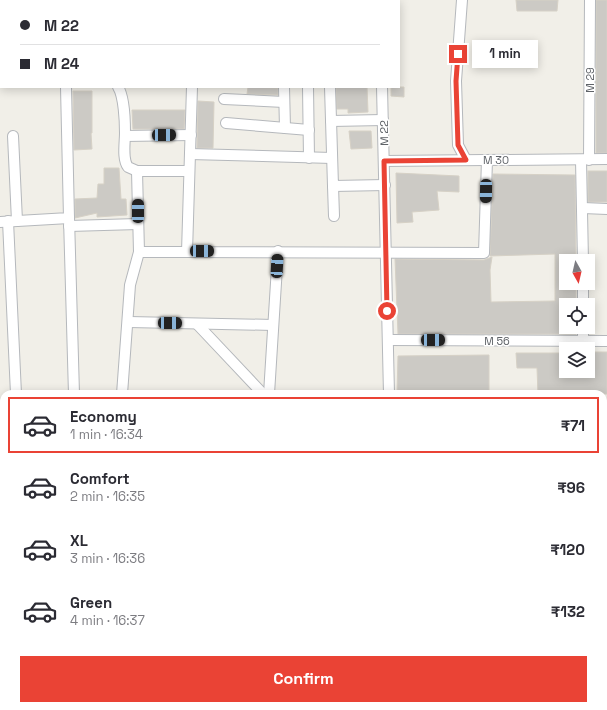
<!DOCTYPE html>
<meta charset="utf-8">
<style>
:root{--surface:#fff;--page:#f7f7f7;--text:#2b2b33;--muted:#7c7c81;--line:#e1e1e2;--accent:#ea4335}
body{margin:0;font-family:"Space Grotesk",sans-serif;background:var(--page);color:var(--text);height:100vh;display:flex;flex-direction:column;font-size:15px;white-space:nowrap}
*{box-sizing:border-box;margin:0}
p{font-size:13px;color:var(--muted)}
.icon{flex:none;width:22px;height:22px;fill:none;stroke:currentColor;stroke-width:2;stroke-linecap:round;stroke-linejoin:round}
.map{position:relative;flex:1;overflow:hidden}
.drawer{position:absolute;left:0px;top:390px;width:607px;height:320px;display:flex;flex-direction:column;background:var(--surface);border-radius:12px 12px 0 0;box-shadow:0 2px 10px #0003}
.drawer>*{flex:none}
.banner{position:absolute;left:0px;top:0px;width:400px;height:88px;box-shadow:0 2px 10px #0003;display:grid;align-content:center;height:88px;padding:0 20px;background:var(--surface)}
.needle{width:26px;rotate:172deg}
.tools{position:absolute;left:559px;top:254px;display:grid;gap:8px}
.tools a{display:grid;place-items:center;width:36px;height:36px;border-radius:0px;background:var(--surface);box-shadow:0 2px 10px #0003;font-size:20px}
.end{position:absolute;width:18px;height:18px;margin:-9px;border:5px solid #ea4335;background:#fff;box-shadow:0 0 0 2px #fff}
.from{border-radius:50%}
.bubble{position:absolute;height:28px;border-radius:0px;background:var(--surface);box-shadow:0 2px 10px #0003;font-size:13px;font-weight:700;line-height:28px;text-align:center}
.car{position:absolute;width:12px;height:24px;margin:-12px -6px;border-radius:5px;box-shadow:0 0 3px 1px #0007;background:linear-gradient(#222 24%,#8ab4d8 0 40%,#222 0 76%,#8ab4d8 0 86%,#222 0)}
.banner b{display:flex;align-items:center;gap:14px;height:38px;font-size:15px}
.banner b+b{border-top:1px solid var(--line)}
.banner i{width:10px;height:10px;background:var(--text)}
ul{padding:7px 0 0;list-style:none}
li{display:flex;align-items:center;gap:12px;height:56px;margin:0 8px 6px;padding:0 12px;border:2px solid transparent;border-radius:0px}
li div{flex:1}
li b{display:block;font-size:15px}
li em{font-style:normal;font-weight:700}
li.current{border-color:var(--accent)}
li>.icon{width:36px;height:36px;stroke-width:1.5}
.button{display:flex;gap:8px;margin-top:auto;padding:8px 20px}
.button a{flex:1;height:46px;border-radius:0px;background:var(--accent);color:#fff;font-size:16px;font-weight:700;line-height:46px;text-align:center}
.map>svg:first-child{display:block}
.green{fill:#c5e8c5}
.building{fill:#cccac5;stroke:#d6d1c6}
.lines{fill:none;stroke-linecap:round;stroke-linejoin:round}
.minor-casing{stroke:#b5b8bc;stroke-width:12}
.minor{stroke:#fff;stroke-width:10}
.route{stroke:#ea4335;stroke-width:5}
.labels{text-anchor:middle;stroke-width:3;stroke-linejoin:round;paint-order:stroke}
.street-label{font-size:11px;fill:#5f6368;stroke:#fff}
</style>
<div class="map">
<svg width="607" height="710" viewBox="0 0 607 710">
<rect width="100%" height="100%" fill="#f1efe8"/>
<!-- green -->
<rect class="green" x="197" y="0" width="177" height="1"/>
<!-- building -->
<g class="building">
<polygon points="516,0 558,0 557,11 517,11"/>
<rect x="596" y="0" width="11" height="153"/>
<polygon points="248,87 278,88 278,95 247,94"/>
<polygon points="336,87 367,87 368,112 348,113 348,109 337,109"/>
<polygon points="391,87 404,87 404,97 391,96"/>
<polygon points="73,91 92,91 92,133 91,133 92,149 74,150"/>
<polygon points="198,101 214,102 213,148 197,148"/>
<polygon points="132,110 185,110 184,129 133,129"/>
<polygon points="349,131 371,131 372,148 351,149"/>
<polygon points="104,168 119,168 121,199 126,199 127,215 97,217 97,213 75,218 75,199 97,198 98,184 104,184"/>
<rect x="588" y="171" width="19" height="31"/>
<polygon points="396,173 459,176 459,192 437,191 439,210 412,212 413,222 397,223"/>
<polygon points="493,174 575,175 576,261 566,261 566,283 576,283 576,305 566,305 566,327 576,327 576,334 398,334 395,259 484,260 492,257 490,270 491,302 555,301 555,254 490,256"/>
<polygon points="588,352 607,352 607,394 538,394 537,368 517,368 516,353 566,353 566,371 588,371"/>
<polygon points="489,355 489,394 397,394 398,356"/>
</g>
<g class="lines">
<!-- minor casing -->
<g class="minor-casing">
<g id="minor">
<polyline points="0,0 1,1"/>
<polyline points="92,0 93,1"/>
<polyline points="380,0 380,1"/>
<polyline points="462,0 456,81 458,145 466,160"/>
<polyline points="195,1 195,0"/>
<path d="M118,87C124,96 125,122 125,133C125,143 122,159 128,167L137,171H189"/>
<polyline points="192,87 187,252 484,253 487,160"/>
<polyline points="284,87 285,128"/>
<polyline points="308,87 309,158"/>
<polyline points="330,87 333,186 385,185"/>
<polyline points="382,87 389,394"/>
<polyline points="224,99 284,102"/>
<polyline points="331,121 383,120"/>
<polyline points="226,123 309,130"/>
<polyline points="13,136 17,221"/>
<polyline points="125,136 191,135"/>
<polyline points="190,154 332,158"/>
<polyline points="581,160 583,261"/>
<polyline points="589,160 590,0"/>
<polyline points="384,161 607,159"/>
<polyline points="333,186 334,216"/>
<polyline points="583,208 607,209"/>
<polyline points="69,218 74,394"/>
<polyline points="8,221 16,394"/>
<polyline points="0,222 69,218 66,87"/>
<polyline points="69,226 138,224"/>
<polyline points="139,252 187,252"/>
<polyline points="583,283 583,305"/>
<polyline points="129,322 273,325"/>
<polyline points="197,324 263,394"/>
<polyline points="583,327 583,341"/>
<polyline points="388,340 607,341"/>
<polyline points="122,394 130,285 139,252 137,171"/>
<polyline points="269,394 278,251"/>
<polyline points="603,424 607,424"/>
<polyline points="603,466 607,466"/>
<polyline points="603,594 607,594"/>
<polyline points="603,638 607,639"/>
<polyline points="603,681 607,681"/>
<polyline points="152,706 152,710"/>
<polyline points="393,706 394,710"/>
<polyline points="496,706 496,710"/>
<polyline points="241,710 243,706"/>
</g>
</g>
<!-- minor -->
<use href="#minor" class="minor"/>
</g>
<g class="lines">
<!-- route -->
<polyline class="route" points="387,311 384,161 466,160 458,145 456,81 458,54"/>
</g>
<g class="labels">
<!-- street labels -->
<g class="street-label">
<text transform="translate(590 80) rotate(-90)" y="4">M 29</text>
<text transform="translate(384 133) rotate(-91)" y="4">M 22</text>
<text x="496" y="164">M 30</text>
<text x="497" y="345">M 56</text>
</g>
</g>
</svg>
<div class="tools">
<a><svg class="needle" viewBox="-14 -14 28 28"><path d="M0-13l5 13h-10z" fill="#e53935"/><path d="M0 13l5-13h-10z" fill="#7c7c81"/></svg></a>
<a><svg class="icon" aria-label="locate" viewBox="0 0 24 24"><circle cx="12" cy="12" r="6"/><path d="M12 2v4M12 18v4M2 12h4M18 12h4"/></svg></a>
<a><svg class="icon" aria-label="layers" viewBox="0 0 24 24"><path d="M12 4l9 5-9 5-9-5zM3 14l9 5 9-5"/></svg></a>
</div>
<i class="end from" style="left:387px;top:311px"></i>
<i class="end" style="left:458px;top:54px"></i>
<div class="bubble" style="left:472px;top:40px;width:66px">1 min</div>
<i class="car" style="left:164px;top:135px;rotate:89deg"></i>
<i class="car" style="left:486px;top:191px;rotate:181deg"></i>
<i class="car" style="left:138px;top:211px;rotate:0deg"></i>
<i class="car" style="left:202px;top:251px;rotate:90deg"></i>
<i class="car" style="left:277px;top:266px;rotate:3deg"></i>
<i class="car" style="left:170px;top:323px;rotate:91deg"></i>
<i class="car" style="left:433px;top:340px;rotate:90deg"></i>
<div class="banner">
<b><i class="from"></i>M 22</b>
<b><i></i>M 24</b>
</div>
<section class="drawer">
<ul>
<li class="current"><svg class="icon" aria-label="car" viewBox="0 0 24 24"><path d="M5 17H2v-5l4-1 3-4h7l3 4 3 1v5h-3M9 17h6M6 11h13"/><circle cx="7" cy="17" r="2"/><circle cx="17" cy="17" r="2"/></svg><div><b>Economy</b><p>1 min · 16:34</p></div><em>₹71</em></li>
<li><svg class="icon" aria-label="car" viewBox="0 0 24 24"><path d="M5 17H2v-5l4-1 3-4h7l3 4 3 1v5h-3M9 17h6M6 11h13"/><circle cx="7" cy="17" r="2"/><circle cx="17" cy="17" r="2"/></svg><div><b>Comfort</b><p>2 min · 16:35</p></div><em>₹96</em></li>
<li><svg class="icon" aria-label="car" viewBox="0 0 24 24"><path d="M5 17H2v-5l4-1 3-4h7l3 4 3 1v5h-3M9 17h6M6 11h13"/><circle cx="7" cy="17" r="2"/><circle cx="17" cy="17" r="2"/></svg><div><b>XL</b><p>3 min · 16:36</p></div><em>₹120</em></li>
<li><svg class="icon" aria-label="car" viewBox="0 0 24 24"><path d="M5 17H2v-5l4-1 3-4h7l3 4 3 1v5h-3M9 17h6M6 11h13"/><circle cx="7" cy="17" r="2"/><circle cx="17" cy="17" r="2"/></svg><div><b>Green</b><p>4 min · 16:37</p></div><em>₹132</em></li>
</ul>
<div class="button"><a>Confirm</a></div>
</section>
</div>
